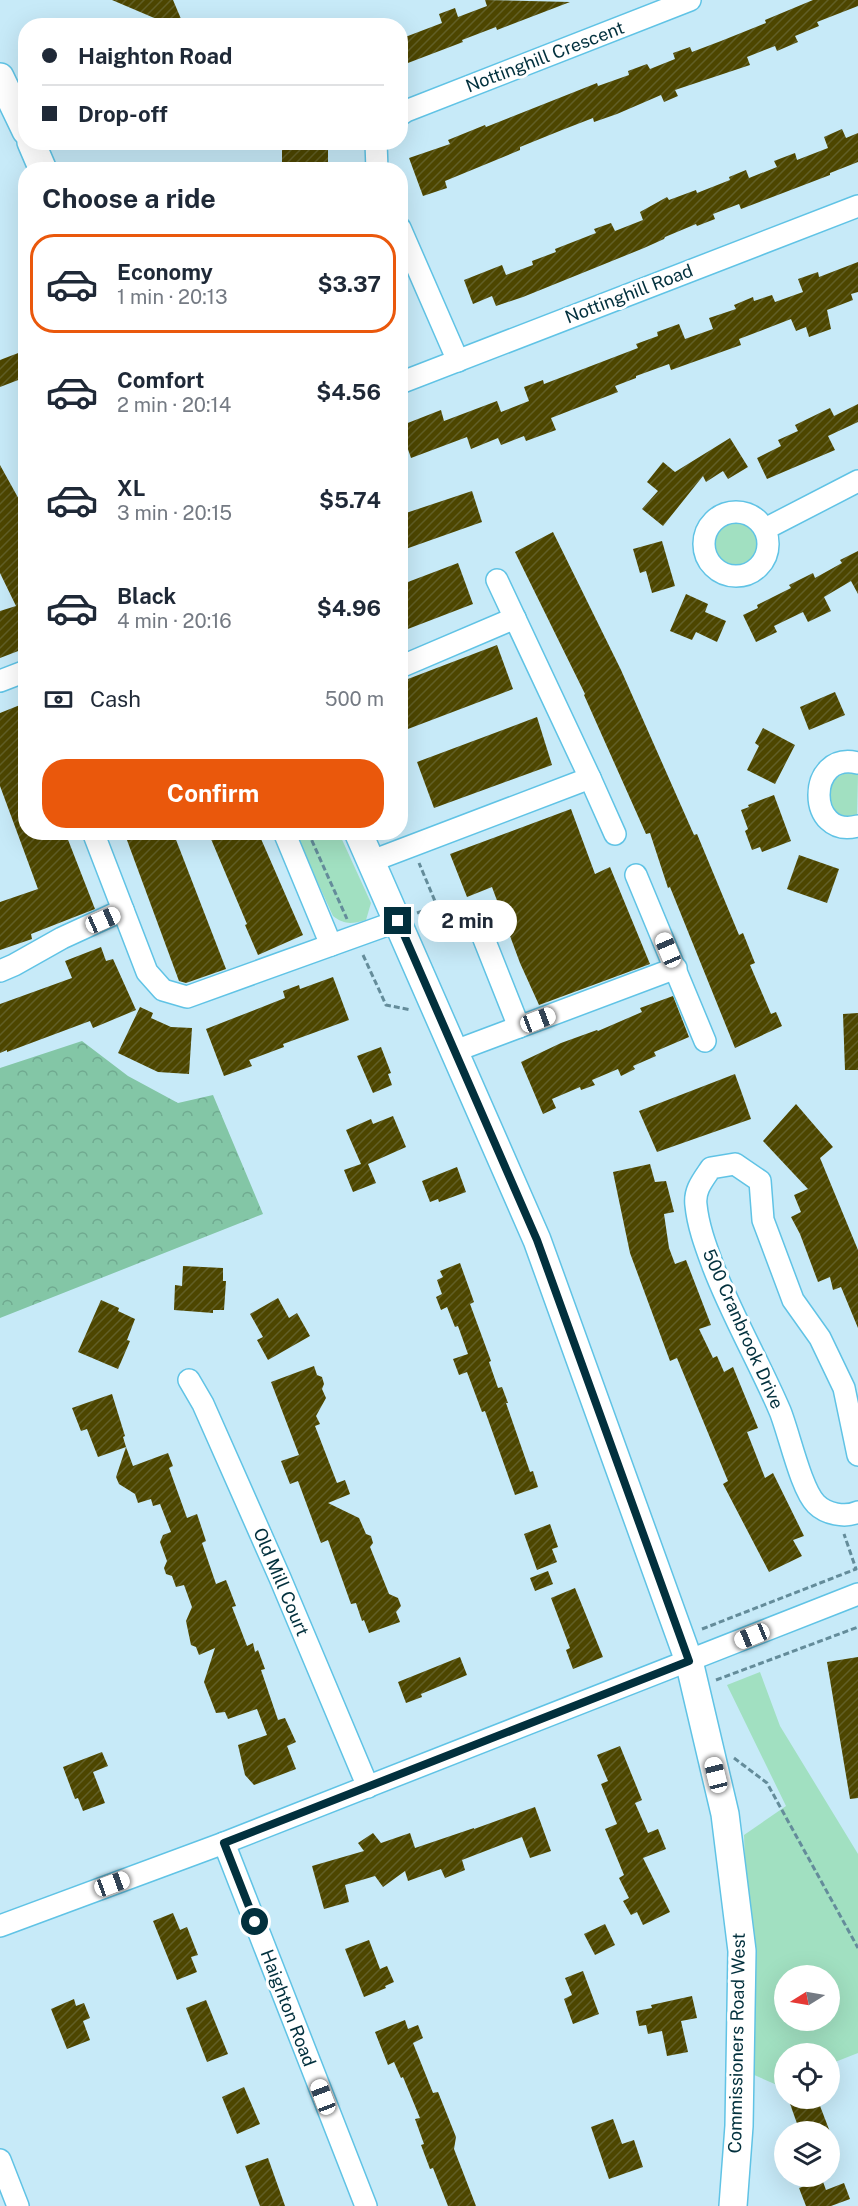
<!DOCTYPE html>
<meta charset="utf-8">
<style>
:root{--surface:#fff;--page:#f2f2f3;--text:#1f2937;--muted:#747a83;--line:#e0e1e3;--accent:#ea580c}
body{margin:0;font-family:"Public Sans",sans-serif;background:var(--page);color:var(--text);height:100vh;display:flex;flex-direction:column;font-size:22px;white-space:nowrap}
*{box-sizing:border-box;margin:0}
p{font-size:20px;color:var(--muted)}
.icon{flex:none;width:33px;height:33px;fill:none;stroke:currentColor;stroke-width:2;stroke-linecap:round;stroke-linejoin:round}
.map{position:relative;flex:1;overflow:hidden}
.side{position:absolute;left:18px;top:162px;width:390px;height:678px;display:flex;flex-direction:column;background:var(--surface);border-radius:24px;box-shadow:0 6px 24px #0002}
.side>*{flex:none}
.hud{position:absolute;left:18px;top:18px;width:390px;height:132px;border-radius:24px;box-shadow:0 6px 24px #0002;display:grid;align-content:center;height:132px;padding:0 24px;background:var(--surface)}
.needle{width:39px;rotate:259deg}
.controls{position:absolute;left:774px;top:1965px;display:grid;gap:12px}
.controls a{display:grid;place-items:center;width:66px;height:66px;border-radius:50%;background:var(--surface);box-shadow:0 6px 24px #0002;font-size:30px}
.end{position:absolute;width:27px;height:27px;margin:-14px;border:8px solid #02303d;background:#fff;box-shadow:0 0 0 3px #fff}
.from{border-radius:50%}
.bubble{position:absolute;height:42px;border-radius:21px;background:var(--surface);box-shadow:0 6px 24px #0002;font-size:20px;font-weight:700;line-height:42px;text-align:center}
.car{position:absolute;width:18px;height:36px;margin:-18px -9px;border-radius:8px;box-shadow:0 0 4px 2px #0007;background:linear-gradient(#fff 24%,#345 0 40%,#fff 0 76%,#345 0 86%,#fff 0)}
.hud b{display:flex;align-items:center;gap:21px;height:57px;font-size:22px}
.hud b+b{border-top:2px solid var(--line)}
.hud i{width:15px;height:15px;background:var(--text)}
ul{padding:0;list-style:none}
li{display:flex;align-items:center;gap:18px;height:99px;margin:0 12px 9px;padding:0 12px;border:3px solid transparent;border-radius:24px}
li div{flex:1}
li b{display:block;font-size:22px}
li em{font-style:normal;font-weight:700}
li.on{border-color:var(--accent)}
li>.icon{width:54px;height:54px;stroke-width:1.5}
h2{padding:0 24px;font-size:27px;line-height:72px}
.pay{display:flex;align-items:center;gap:15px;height:66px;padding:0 24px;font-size:22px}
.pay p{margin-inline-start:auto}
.button{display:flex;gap:12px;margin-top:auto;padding:12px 24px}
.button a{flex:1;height:69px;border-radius:24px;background:var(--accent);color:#fff;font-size:24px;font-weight:700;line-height:69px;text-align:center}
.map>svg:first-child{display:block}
.green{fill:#a1e0c1;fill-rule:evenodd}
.forest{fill:url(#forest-crowns)}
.building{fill:url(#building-hatch)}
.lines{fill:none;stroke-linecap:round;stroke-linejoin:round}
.minor-casing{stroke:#60c3e5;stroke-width:24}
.major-casing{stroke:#60c3e5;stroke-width:30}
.path{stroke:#648c9a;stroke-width:3;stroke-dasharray:6 3;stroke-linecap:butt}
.minor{stroke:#fff;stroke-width:21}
.major{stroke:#fff;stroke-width:27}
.route{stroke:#02303d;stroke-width:8}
.labels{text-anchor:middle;stroke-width:6;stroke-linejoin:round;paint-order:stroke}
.street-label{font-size:18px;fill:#02303d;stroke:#fff}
</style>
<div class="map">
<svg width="858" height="2206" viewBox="0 0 858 2206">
<defs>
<pattern id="forest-crowns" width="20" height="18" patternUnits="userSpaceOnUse" patternTransform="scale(1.5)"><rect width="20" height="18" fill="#83c6a6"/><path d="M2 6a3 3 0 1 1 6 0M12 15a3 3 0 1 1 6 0" fill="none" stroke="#70aa90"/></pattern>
<pattern id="building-hatch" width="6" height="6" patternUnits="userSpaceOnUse" patternTransform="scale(1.5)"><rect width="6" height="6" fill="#4d4600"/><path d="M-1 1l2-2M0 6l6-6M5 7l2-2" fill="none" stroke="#615f27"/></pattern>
</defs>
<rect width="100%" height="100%" fill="#c7eaf8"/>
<!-- green -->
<g class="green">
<circle cx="736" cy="543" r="22"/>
<path d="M845,773L858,774L857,816H842C823,804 825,781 845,773Z"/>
<path d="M295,833H339L371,903L366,920C351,924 345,925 333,916Z"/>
<path d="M760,1672L780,1726L858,1854V2053L830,2064V2054H784V2082L777,2085L752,2074L744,1835L786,1806L727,1685ZM784,1976H830V2020H784Z"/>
</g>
<!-- forest -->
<polygon class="forest" points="82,1041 128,1076 178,1103 213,1095 263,1214 0,1318 0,1068"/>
<!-- building -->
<g class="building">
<polygon points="112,0 173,0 184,26 173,26"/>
<polygon points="485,0 570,2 497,30 496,27 462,40 463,42 400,66 400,39 442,23 439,14 455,8 458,17 487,6"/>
<polygon points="813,0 858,0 858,6 817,22 819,26 795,36 798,42 777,51 775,46 747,57 750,65 675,90 678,96 664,102 661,95 617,114 594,122 593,118 562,130 520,147 520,150 445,181 447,188 423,196 409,158 450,144 448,140 485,125 486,127 597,83 598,86 629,75 628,71 647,64 650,69 675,59 673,53 690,47 692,52 721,41 766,23 765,20"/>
<polygon points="842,129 846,138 858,133 858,162 830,173 830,175 741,209 739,204 713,214 715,219 697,226 696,224 665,237 664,239 644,248 523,297 496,306 492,296 473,304 464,280 502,265 506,275 533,265 532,261 556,252 555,249 596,233 594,229 611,223 615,231 643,220 640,212 667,197 669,200 696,190 697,193 730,180 729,177 746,170 749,178 777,167 774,161 795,153 797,160 828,148 824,137"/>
<polygon points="292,142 328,142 328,170 282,170 282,148 292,149"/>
<polygon points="858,262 858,292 851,294 853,300 827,310 831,329 809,337 806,327 796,331 791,319 739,339 741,345 671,370 669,364 636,376 636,378 615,386 618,392 551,418 556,430 526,441 524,436 501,445 498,438 471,449 467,437 411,458 400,426 441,410 444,421 497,401 501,412 529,401 524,387 543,380 544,384 638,348 636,344 658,336 657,332 679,324 685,339 713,329 709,318 736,309 734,305 753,297 754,301 772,295 775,302 803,292 798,279 818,272 819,277"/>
<polygon points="26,350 26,377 0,387 0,360"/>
<polygon points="858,404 858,422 828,436 835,450 767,479 757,458 781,446 778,440 798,431 795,425 830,408 834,416"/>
<polygon points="730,438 748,467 728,479 723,471 706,482 703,476 663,526 642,509 658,491 647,482 663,462 675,472"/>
<polygon points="0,465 26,512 26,648 0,658 0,611 16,606 0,573"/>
<polygon points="472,491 482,522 400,551 400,515"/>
<polygon points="553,532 621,670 694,835 697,834 739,935 743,933 755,963 750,965 771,1014 776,1012 782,1026 735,1048 670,887 668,888 650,833 646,834 584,695 585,694 515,552"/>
<polygon points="662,541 675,586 652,593 646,571 640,573 633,549"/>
<polygon points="858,551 858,594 851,581 824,597 831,611 808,622 803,612 774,626 777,632 756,642 743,615 758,608 757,605 791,588 789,585 813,573 815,578 842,563 840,560"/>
<polygon points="458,563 473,604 400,632 400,585"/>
<polygon points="686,594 708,604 705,612 726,621 717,642 696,632 692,640 670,631"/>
<polygon points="497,645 513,689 400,732 400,682"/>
<polygon points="835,692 845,715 809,730 800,707"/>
<polygon points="20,705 26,722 26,832 65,832 95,909 31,934 32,939 0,950 0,902 38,889 0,786 0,713"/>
<polygon points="537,717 552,765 434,808 417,762"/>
<polygon points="763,728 795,745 775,784 747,770 759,746 755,743"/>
<polygon points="774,795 791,841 762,852 760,847 752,850 745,831 748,829 741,810 749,807 748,805"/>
<polygon points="571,809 595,874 610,867 650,964 539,1005 520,963 492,887 467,897 450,854"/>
<polygon points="124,832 173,832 226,969 186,983 179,981"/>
<polygon points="208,832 258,832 303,935 258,955 245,925 247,924"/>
<polygon points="799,855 839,869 827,903 787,889"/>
<polygon points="101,947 106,961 113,959 136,1010 93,1028 90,1021 7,1052 7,1050 0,1053 0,1004 72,978 65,961"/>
<polygon points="333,977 349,1020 283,1044 284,1047 249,1060 252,1066 224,1076 206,1029 285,998 283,991 299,985 300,989"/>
<polygon points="673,996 689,1037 654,1052 656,1056 633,1066 635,1069 621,1076 618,1069 592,1080 595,1085 581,1090 580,1087 552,1099 556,1108 543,1114 521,1062 561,1043 597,1030 598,1031 642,1012 640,1008"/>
<polygon points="140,1007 153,1013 151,1018 171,1027 192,1028 189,1074 158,1072 118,1053"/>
<polygon points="858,1013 858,1070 845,1070 843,1014"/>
<polygon points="381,1047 391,1073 388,1074 392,1085 373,1093 357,1056"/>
<polygon points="735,1074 751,1119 657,1152 639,1111"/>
<polygon points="796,1104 833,1147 820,1158 858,1250 858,1328 841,1287 833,1290 830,1277 818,1282 800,1234 791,1217 801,1212 794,1195 808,1189 763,1141"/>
<polygon points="393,1116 406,1147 368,1164 376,1183 353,1192 344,1170 361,1164 346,1130 371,1119 373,1124"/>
<polygon points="650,1164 655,1182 666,1181 674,1212 664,1214 669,1248 675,1264 686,1260 711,1325 699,1329 713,1358 717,1356 724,1372 733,1367 758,1428 747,1432 765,1478 773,1473 804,1536 793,1540 802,1556 769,1572 723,1484 728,1481 677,1358 670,1361 630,1253 613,1172"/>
<polygon points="457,1167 466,1192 439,1202 438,1199 430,1202 422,1181"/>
<polygon points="460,1263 474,1302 470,1304 491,1361 489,1362 498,1388 502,1387 508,1403 506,1403 530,1472 533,1471 538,1487 515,1495 485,1411 482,1412 467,1372 459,1375 453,1359 468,1354 458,1326 455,1327 447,1307 441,1310 436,1297 442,1294 437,1280 443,1277 440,1271"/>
<polygon points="183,1266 223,1268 223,1281 226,1281 224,1310 213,1310 213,1313 174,1310 175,1285 182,1286"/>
<polygon points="278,1298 289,1318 297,1313 310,1336 268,1360 257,1340 263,1337 250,1314"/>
<polygon points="101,1300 119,1308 118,1311 135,1319 127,1340 130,1341 118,1369 78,1352"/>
<polygon points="314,1366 317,1375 322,1377 324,1384 322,1389 326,1398 316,1416 320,1424 315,1426 337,1483 345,1480 350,1494 328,1503 359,1518 366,1534 371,1536 373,1543 370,1547 389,1594 398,1598 401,1606 396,1612 400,1622 369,1633 364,1620 362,1621 356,1603 351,1604 328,1540 321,1543 298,1481 290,1484 281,1461 299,1455 271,1382"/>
<polygon points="112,1394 125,1436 123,1437 126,1447 98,1457 87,1429 81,1431 72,1408"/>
<polygon points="126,1447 133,1466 168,1453 173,1466 169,1468 187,1518 197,1514 206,1541 202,1543 216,1584 226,1580 236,1606 232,1607 247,1646 253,1643 255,1652 258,1650 265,1669 261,1670 278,1720 285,1718 296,1742 287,1746 296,1769 254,1785 245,1775 238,1745 267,1735 257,1709 228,1719 225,1712 216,1713 204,1682 215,1648 199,1655 196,1647 191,1645 186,1621 192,1607 184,1585 176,1587 172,1576 166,1574 164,1568 167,1561 160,1542 163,1535 171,1532 160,1504 153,1506 151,1499 138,1503 135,1494 119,1484 116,1477"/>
<polygon points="550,1524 558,1547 552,1549 557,1562 537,1570 524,1534"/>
<polygon points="548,1571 553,1584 535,1591 530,1578"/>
<polygon points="575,1588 603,1657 573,1669 566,1650 570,1648 551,1598"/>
<polygon points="460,1657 467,1675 421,1694 422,1697 406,1703 398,1682"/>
<polygon points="858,1657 858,1798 850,1799 827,1662"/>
<polygon points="620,1746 642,1800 635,1803 648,1833 658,1829 666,1849 643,1858 670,1912 643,1925 637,1912 631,1915 623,1901 629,1898 619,1878 624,1875 605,1829 617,1824 601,1784 608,1781 597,1755"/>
<polygon points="102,1752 108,1766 93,1772 105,1803 83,1811 78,1798 75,1799 63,1767"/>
<polygon points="535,1807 551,1851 530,1858 522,1837 462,1860 465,1870 445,1878 441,1869 408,1881 405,1871 383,1887 375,1876 345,1885 349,1902 324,1909 312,1866 364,1851 358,1843 373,1833 381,1843 410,1833 415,1848 474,1828 474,1829"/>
<polygon points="173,1913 180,1930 187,1927 198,1955 191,1957 197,1972 177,1980 153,1921"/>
<polygon points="605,1924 615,1945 595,1955 584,1934"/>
<polygon points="369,1940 380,1969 387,1966 394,1982 385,1986 386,1988 364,1997 345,1949"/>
<polygon points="583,1971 599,2014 573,2024 564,1999 572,1995 565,1978"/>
<polygon points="692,1996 697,2018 681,2021 688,2052 667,2056 662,2031 648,2034 646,2025 639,2026 636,2011 652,2008 651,2005"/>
<polygon points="74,1999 76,2006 84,2003 90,2018 83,2021 90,2040 67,2049 51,2009"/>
<polygon points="206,2000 228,2054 207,2062 186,2008"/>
<polygon points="405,2020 408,2029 418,2025 423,2038 413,2043 433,2093 438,2092 456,2137 454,2149 476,2206 448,2206 433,2168 430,2169 421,2145 424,2144 415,2119 420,2118 403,2077 401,2078 394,2062 388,2065 375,2032"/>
<polygon points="244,2087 260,2124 237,2134 222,2097"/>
<polygon points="788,2098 817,2098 830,2132 800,2132"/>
<polygon points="613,2119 622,2144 634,2140 643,2167 609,2179 591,2127"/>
<polygon points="268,2158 285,2206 260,2206 245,2166"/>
<polygon points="822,2179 826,2190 844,2183 850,2199 831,2206 806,2206 799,2188"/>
</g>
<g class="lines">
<!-- minor casing -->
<g class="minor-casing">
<g id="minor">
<polyline points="400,115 406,111 690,0"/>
<polyline points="376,142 377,170"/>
<polyline points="400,228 458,361"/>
<polyline points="400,383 858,206"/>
<circle cx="736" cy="544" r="32"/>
<polyline points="765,529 858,481"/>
<polyline points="497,580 590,778 615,834"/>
<polyline points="400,667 515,618"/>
<polyline points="0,681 26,671"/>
<path d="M858,763C806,750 806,840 858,826"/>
<polyline points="93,832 147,972 163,990 187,997 398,921"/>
<polyline points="284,832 331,945"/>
<polyline points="372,861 590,778"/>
<polyline points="636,875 705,1041"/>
<polyline points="480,929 519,1027"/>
<polyline points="0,971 14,965 62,938 123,910"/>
<polyline points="455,1051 676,968"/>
<polyline points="189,1380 203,1404 280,1578 368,1787"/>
<path d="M858,1455L844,1388L820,1338L793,1300L763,1220L760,1181L735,1164L711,1168C703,1180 694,1190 696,1205C698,1226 706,1247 713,1266C732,1316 759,1362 780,1411C789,1433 801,1489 816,1504C826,1514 845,1518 858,1512"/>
<polyline points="224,1843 366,2206"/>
<polyline points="0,1926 224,1843 858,1594"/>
<polyline points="0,2160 18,2206"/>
</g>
</g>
<!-- major casing -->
<g class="major-casing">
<g id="major">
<polyline points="0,77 26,131"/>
<polyline points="31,142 43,170"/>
<polyline points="358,832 537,1240 689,1661 725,1814 742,1951 739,2126 733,2206"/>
</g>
</g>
<!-- path -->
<g class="path">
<polyline points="308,832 347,919"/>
<polyline points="417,913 437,906 419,863"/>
<polyline points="363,955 386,1005 411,1010"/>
<polyline points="702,1629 856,1569 844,1534"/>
<polyline points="716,1680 858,1627"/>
<polyline points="734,1758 767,1783 858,1948"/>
</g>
<!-- minor -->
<use href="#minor" class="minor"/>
<!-- major -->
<use href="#major" class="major"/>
</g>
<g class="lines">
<!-- route -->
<polyline class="route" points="255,1922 224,1843 689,1661 537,1240 398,921"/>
</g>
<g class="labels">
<!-- street labels -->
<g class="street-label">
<text transform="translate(545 57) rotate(-21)" y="6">Nottinghill Crescent</text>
<text transform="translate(629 294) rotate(-21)" y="6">Nottinghill Road</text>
<text transform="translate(743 1329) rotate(66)" y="6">500 Cranbrook Drive</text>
<text transform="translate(281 1582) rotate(67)" y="6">Old Mill Court</text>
<text transform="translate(288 2008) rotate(69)" y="6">Haighton Road</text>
<text transform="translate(737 2043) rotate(-89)" y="6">Commissioners Road West</text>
</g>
</g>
</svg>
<div class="controls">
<a><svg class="needle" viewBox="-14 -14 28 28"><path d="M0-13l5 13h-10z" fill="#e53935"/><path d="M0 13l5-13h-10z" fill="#747a83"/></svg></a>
<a><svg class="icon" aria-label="locate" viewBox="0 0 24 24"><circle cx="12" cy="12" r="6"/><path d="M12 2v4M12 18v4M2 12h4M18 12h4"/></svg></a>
<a><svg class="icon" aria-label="layers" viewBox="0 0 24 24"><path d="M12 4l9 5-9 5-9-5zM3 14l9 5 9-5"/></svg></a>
</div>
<i class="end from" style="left:255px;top:1922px"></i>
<i class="end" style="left:398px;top:921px"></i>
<div class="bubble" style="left:418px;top:900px;width:99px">2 min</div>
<i class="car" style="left:103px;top:920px;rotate:66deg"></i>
<i class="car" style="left:668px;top:950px;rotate:337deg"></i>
<i class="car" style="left:538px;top:1020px;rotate:69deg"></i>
<i class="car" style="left:752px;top:1636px;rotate:248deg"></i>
<i class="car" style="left:716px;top:1775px;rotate:346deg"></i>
<i class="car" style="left:112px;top:1884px;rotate:70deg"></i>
<i class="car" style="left:323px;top:2097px;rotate:339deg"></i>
<div class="hud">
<b><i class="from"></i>Haighton Road</b>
<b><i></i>Drop-off</b>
</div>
<section class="side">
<h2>Choose a ride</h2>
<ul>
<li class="on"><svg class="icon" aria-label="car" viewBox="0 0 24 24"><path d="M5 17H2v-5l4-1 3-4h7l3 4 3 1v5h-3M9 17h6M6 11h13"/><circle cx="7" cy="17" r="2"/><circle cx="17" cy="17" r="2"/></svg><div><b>Economy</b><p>1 min · 20:13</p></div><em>$3.37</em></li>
<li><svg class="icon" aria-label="car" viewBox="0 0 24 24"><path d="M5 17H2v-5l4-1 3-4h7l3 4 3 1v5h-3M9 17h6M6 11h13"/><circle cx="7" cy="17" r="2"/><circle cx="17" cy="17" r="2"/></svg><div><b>Comfort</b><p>2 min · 20:14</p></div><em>$4.56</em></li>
<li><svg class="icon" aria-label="car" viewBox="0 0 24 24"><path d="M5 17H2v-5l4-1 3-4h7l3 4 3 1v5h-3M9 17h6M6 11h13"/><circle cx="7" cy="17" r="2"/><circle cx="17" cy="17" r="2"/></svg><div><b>XL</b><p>3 min · 20:15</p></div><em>$5.74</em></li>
<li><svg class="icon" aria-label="car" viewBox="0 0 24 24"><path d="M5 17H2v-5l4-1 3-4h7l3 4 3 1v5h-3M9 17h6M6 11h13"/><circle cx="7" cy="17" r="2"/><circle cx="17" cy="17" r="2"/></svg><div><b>Black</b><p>4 min · 20:16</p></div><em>$4.96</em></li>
</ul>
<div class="pay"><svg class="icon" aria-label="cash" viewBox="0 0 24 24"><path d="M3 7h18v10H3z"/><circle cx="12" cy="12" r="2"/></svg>Cash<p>500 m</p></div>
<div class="button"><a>Confirm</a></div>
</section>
</div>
